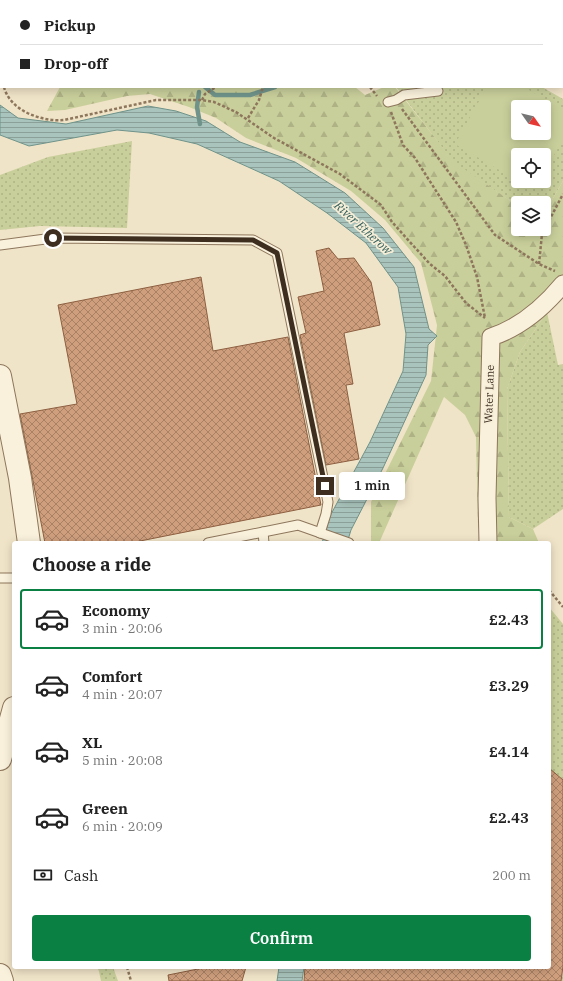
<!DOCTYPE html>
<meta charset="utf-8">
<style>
:root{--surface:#fff;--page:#f6f6f6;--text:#222;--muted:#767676;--line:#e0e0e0;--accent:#0b8043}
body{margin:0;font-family:"IBM Plex Serif",serif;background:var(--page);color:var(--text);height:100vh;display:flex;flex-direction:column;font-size:15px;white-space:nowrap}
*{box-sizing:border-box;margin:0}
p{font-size:13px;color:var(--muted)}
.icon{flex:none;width:22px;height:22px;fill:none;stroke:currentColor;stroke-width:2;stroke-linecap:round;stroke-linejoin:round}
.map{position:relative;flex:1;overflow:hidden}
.drawer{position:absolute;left:12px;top:541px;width:539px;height:428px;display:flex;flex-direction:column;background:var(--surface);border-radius:4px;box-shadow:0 2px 10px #0003}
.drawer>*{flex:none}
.hud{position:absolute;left:0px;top:0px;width:563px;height:88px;box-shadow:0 2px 10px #0003;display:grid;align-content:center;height:88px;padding:0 20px;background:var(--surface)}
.needle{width:26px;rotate:124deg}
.controls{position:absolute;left:511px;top:100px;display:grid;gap:8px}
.controls a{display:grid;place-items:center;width:40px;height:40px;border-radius:4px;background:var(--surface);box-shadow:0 2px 10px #0003;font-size:20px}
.end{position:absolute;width:18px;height:18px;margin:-9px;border:5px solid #3d2e20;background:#fff;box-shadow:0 0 0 2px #fff}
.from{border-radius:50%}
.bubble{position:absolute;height:28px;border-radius:4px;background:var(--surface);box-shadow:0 2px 10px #0003;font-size:13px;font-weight:600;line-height:28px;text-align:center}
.hud b{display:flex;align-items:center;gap:14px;height:38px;font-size:15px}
.hud b+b{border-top:1px solid var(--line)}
.hud i{width:10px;height:10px;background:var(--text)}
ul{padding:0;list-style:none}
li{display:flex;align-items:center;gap:12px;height:60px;margin:0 8px 6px;padding:0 12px;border:2px solid transparent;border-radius:4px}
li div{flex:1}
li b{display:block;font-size:15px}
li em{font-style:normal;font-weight:600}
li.selected{border-color:var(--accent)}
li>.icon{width:36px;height:36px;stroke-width:1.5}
h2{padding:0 20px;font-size:18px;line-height:48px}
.pay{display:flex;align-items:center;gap:10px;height:44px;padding:0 20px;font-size:15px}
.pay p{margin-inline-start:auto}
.cta{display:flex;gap:8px;margin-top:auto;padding:8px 20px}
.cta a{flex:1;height:46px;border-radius:4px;background:var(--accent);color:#fff;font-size:16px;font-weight:600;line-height:46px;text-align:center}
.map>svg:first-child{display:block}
.grass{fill:url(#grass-dots);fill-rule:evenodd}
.forest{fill:url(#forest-firs)}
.garden{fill:#c9cf9b;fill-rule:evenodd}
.water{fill:url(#water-rules);stroke:#6f938a}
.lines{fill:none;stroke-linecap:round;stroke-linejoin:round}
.stream{stroke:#6f938a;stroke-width:4.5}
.building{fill:url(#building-cross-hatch);stroke:#8d5f41}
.service-casing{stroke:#8d765c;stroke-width:11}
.minor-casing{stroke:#8d765c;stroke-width:19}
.tertiary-casing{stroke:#8d765c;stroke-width:24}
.primary-casing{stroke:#5b4430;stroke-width:24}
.path{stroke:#8d765c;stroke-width:2.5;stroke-dasharray:3 2;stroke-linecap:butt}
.service{stroke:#faf1dc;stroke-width:9}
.minor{stroke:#faf1dc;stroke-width:17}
.tertiary{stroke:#faf1dc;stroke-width:22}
.primary{stroke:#f3d9a0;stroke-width:22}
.route{stroke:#3d2e20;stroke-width:5}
.labels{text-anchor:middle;stroke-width:3.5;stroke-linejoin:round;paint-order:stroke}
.street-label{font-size:11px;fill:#3d2e20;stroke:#f7eed8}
.water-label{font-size:12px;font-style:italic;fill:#2f5d5a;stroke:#f7eed8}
</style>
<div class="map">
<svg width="563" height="981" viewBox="0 0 563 981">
<defs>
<pattern id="grass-dots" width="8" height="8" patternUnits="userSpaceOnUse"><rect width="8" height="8" fill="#c9cf9b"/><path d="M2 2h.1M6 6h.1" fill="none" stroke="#aeb285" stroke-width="1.8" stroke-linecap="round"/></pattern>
<pattern id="forest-firs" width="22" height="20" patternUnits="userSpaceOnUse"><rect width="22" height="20" fill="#c9cf9b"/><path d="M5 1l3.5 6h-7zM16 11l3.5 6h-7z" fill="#aeb285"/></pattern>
<pattern id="water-rules" width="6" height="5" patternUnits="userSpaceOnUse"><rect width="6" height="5" fill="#a9c4bc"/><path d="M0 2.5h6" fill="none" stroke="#8ba098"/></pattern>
<pattern id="building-cross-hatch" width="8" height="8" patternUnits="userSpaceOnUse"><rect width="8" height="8" fill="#cf9f7d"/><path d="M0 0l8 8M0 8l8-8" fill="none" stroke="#a98266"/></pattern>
</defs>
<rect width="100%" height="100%" fill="#f0e4c8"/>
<!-- grass -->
<g class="grass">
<path d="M396,87H542L563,99V181L544,214V203H518V206L454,163ZM518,107H544V133H518ZM518,155H544V181H518Z"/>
<polygon points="132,141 127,228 40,226 0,230 0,175 48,157"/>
<polygon points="547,312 558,365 563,364 563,509 533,529 509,517 507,389 520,352"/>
<polygon points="549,607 563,624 563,981 536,981 549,967 549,824 553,772 549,770"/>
<polygon points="98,967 113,967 118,981 101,981"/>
</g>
<!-- forest -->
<g class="forest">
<polygon points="89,0 199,0 201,1 90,1"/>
<polygon points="60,87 355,87 365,95 384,87 395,87 454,162 518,206 518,229 544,229 544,214 563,181 563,298 547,312 520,352 507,389 509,517 533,529 539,543 490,543 478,527 476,437 465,415 444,397 379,543 371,543 371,502 431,381 437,325 421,263 385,220 351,191 296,158 246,138 216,118 189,107 150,94 127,96 65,110 47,111"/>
</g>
<!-- garden -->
<path class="garden" d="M487,87H524L563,110V139L544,173V155H518V181L455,144ZM518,107H544V133H518Z"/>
<!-- water -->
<g class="water">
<polygon points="0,105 18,118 66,124 148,106 176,111 206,121 240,142 295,162 345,193 383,228 414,267 429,329 437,336 428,345 426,375 383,468 351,530 347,543 322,543 330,516 370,442 403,371 406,334 398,287 366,243 327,213 279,181 197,144 149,133 117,130 29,146 0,135"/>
<polygon points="279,967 304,967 302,981 277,981"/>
</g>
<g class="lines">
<!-- stream -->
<g class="stream">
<polyline points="205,87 215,95 250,95 275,87"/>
<polyline points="199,92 197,107 200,124"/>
</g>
</g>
<!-- building -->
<g class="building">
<polygon points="329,248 338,259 354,258 371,282 380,325 344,333 353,384 346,385 359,459 326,465 300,335 306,333 298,297 324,291 316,251"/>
<polygon points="201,277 213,351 288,337 321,505 130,543 45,543 20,414 77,404 58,305"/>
<polygon points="549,768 563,780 563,966 561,981 304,981 305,967 549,967"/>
<polygon points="208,967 246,967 242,981 169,981 168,975"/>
</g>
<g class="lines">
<!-- service casing -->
<g class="service-casing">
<g id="service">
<polyline points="388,102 396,100 404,95 438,91"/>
<polyline points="0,245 53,238 253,240 277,253 328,502 326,514 320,533"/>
<polyline points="263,532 264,543"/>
<polyline points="208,543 298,525 349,543"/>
<polyline points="0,578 14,578"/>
</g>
</g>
<!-- minor casing -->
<g class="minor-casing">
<g id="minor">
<polyline points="340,0 342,1"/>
<polyline points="409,1 410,0"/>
<path d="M488,543L487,498L491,337C519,328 544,307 563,284"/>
</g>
</g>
<!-- tertiary casing -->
<g class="tertiary-casing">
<g id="tertiary">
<polyline points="0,376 20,478 29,543"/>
<polyline points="0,759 14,708"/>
<polyline points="0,975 2,981"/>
</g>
</g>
<!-- primary casing -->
<g class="primary-casing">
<g id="primary">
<polyline points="15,1 16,0"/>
<polyline points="0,28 1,26"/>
</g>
</g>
<!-- path -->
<g class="path">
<polyline points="0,75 1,76"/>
<path d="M4,87C10,111 42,122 64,120L156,100H202L214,102L236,112L274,138L340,174L381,205L392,222L409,241L430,264L445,276L466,303L485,318"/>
<polyline points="370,87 377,96"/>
<polyline points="202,100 205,94 216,87"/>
<polyline points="402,109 495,235 539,264 555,271"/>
<polyline points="391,112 403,145 415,158 456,222 466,245 477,277 485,318"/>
<polyline points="248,118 259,100 263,87"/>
<polyline points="539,264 542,234 563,194"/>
<polyline points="549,590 563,607"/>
<polyline points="127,967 131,981"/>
</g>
<!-- service -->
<use href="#service" class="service"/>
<!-- minor -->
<use href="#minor" class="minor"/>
<!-- tertiary -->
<use href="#tertiary" class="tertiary"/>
<!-- primary -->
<use href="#primary" class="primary"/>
</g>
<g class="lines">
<!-- route -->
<polyline class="route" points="53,238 253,240 277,253 325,486"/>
</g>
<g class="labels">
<!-- street labels -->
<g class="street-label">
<text transform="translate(489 394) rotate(-88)" y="4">Water Lane</text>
</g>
<!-- water labels -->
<g class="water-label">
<text transform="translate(363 228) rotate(42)" y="4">River Etherow</text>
</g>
</g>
</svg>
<div class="controls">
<a><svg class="needle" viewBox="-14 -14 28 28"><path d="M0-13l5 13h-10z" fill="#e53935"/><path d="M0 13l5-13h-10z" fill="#767676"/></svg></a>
<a><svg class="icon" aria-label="locate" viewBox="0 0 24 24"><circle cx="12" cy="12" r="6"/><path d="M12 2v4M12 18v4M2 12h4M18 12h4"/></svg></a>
<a><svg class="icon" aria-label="layers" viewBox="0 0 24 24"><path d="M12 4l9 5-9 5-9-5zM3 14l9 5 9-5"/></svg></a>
</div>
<i class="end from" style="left:53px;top:238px"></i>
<i class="end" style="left:325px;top:486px"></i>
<div class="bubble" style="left:339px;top:472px;width:66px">1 min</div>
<div class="hud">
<b><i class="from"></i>Pickup</b>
<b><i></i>Drop-off</b>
</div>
<section class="drawer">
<h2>Choose a ride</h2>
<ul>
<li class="selected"><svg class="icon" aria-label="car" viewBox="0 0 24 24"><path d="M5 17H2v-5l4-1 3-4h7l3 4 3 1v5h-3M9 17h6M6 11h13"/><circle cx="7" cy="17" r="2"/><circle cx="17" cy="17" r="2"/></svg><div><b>Economy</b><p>3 min · 20:06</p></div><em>£2.43</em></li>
<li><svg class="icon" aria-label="car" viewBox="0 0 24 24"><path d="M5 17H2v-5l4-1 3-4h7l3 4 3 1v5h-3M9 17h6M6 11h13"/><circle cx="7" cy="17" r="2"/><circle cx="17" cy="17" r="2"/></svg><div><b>Comfort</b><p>4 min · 20:07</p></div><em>£3.29</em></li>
<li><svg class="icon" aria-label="car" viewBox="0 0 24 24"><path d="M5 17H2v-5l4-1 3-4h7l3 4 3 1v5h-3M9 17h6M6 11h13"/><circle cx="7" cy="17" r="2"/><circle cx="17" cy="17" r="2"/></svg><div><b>XL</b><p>5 min · 20:08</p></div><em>£4.14</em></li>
<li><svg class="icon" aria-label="car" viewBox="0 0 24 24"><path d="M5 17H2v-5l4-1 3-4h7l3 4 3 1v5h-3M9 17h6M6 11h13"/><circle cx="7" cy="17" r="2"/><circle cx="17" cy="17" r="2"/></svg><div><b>Green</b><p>6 min · 20:09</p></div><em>£2.43</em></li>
</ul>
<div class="pay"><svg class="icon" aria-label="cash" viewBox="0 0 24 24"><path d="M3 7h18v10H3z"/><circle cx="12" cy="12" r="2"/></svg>Cash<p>200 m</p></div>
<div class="cta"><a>Confirm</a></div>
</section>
</div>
